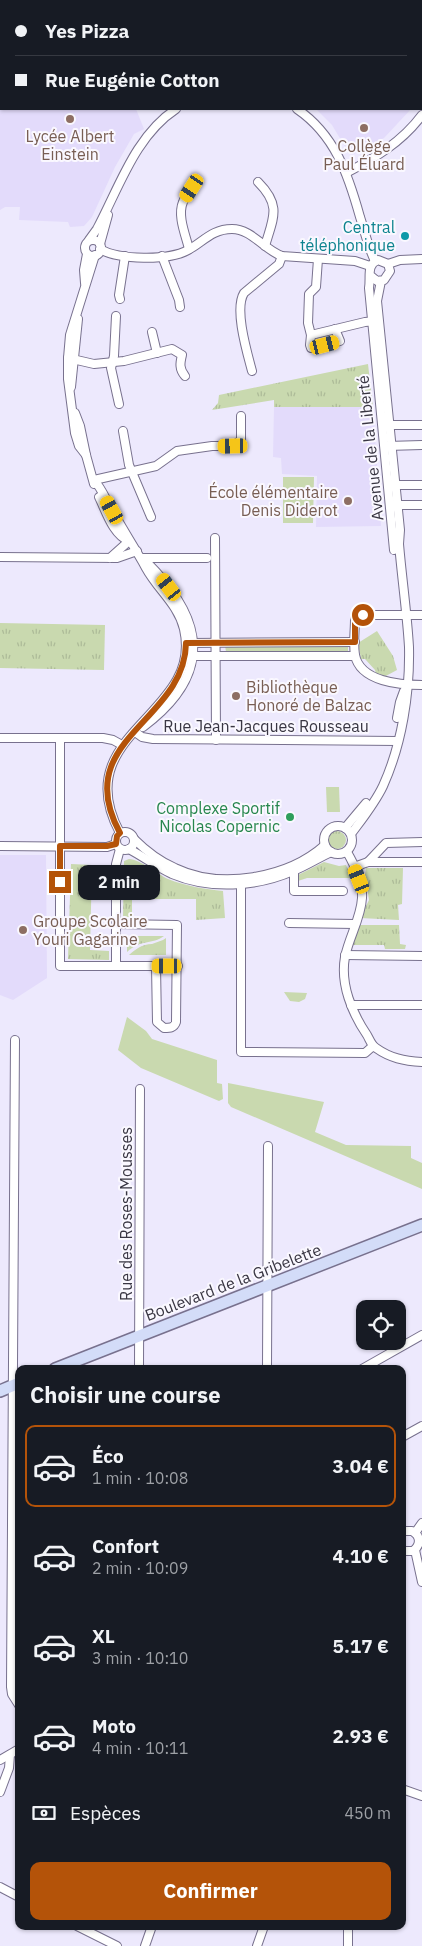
<!DOCTYPE html>
<html lang="fr">
<meta charset="utf-8">
<style>
:root{--surface:#171b24;--page:#20242c;--text:#f1f3f6;--muted:#9ea1a6;--line:#363941;--accent:#b45309}
body{margin:0;font-family:"IBM Plex Sans",sans-serif;background:var(--page);color:var(--text);height:100vh;display:flex;flex-direction:column;font-size:19px;white-space:nowrap}
*{box-sizing:border-box;margin:0}
p{font-size:16px;color:var(--muted)}
.icon{flex:none;width:28px;height:28px;fill:none;stroke:currentColor;stroke-width:2;stroke-linecap:round;stroke-linejoin:round}
.map{position:relative;flex:1;overflow:hidden}
.panel{position:absolute;left:15px;top:1365px;width:391px;height:565px;display:flex;flex-direction:column;background:var(--surface);border-radius:10px;box-shadow:0 1px 4px #0004}
.panel>*{flex:none}
.top-card{position:absolute;left:0px;top:0px;width:422px;height:110px;box-shadow:0 1px 4px #0004;display:grid;align-content:center;height:110px;padding:0 15px;background:var(--surface)}
.tools{position:absolute;left:356px;top:1300px;display:grid;gap:10px}
.tools a{display:grid;place-items:center;width:50px;height:50px;border-radius:10px;background:var(--surface);box-shadow:0 1px 4px #0004;font-size:25px}
.end{position:absolute;width:22px;height:22px;margin:-11px;border:6px solid #b45309;background:#fff;box-shadow:0 0 0 2px #fff}
.from{border-radius:50%}
.bubble{position:absolute;height:35px;border-radius:10px;background:var(--surface);box-shadow:0 1px 4px #0004;font-size:16px;font-weight:800;line-height:35px;text-align:center}
.car{position:absolute;width:15px;height:30px;margin:-15px -8px;border-radius:6px;box-shadow:0 0 4px 1px #0007;background:linear-gradient(#f5c518 24%,#345 0 40%,#f5c518 0 76%,#345 0 86%,#f5c518 0)}
.top-card b{display:flex;align-items:center;gap:18px;height:48px;font-size:19px}
.top-card b+b{border-top:1px solid var(--line)}
.top-card i{width:12px;height:12px;background:var(--text)}
ul{padding:0;list-style:none}
li{display:flex;align-items:center;gap:15px;height:82px;margin:0 10px 8px;padding:0 5px;border:2px solid transparent;border-radius:10px}
li div{flex:1}
li b{display:block;font-size:19px}
li em{font-style:normal;font-weight:800}
li.active{border-color:var(--accent)}
li>.icon{width:45px;height:45px;stroke-width:1.5}
h2{padding:0 15px;font-size:22px;line-height:60px}
.pay{display:flex;align-items:center;gap:12px;height:55px;padding:0 15px;font-size:19px}
.pay p{margin-inline-start:auto}
.button{display:flex;gap:10px;margin-top:auto;padding:10px 15px}
.button a{flex:1;height:58px;border-radius:10px;background:var(--accent);color:#fff;font-size:20px;font-weight:800;line-height:58px;text-align:center}
.map>svg:first-child{display:block}
.built{fill:#e3dbfb}
.grass{fill:url(#grass-tufts)}
.green{fill:#c9d9af}
.lines{fill:none;stroke-linecap:round;stroke-linejoin:round}
.minor-casing{stroke:#78718e;stroke-width:10}
.secondary-casing{stroke:#78718e;stroke-width:14}
.minor{stroke:#fff;stroke-width:8}
.secondary{stroke:#d3dcf8;stroke-width:11}
.route{stroke:#b45309;stroke-width:6}
.education-dot{fill:#8d6e63;stroke:#faf8ff;stroke-width:2}
.culture-dot{fill:#0f9aa8;stroke:#faf8ff;stroke-width:2}
.leisure-dot{fill:#2e9e5b;stroke:#faf8ff;stroke-width:2}
.labels{text-anchor:middle;stroke-width:4;stroke-linejoin:round;paint-order:stroke}
.education-label{font-size:16px;fill:#785e54;stroke:#faf8ff}
.culture-label{font-size:16px;fill:#0d838f;stroke:#faf8ff;text-anchor:end}
.street-label{font-size:16px;fill:#393643;stroke:#faf8ff}
.leisure-label{font-size:16px;fill:#27864d;stroke:#faf8ff;text-anchor:end}
</style>
<div class="map">
<svg width="422" height="1946" viewBox="0 0 422 1946">
<defs>
<pattern id="grass-tufts" width="24" height="20" patternUnits="userSpaceOnUse" patternTransform="scale(1.25)"><rect width="24" height="20" fill="#c9d9af"/><path d="M3 7l-1-3M5 7V3M7 7l1-3M15 17l-1-3M17 17v-4M19 17l1-3" fill="none" stroke="#adbb98"/></pattern>
</defs>
<rect width="100%" height="100%" fill="#ede9fd"/>
<!-- built -->
<g class="built">
<polygon points="0,0 46,1 1,1 1,109 136,109 144,129 134,134 115,167 92,217 84,226 70,227 68,222 19,220 20,207 5,207 0,210"/>
<polygon points="261,0 422,0 421,92 421,1"/>
<polygon points="316,109 411,109 384,138 354,154 347,150 332,125"/>
<polygon points="274,407 373,407 381,526 316,527 317,476 282,474 281,458 273,457"/>
<polygon points="0,855 46,855 47,978 13,1000 0,995"/>
</g>
<!-- grass -->
<g class="grass">
<polygon points="368,364 373,407 274,407 274,400 212,410 218,403 219,395"/>
<polygon points="0,623 105,625 104,670 0,668"/>
<polygon points="377,631 393,656 397,670 384,677 376,674 375,670 365,659 361,659 358,643"/>
<polygon points="225,645 348,646 348,653 226,652"/>
<circle cx="337" cy="840" r="9"/>
<path d="M129,859C140,859 157,874 168,879C185,886 205,889 223,891L225,918L196,920V899H132V917H123L124,861Z"/>
<polygon points="324,862 339,866 346,865 352,878 307,878 298,881 296,876"/>
<polygon points="71,864 92,865 90,950 109,951 109,960 68,959"/>
<polygon points="366,868 403,868 402,904 398,905 399,920 360,918 369,900 365,875"/>
<polygon points="357,925 399,925 400,944 406,945 405,949 385,949 384,945 350,945"/>
<path d="M127,936H164C152,945 141,939 127,952Z"/>
<path d="M166,938V955H129C136,949 142,944 152,944V952H163V940Z"/>
</g>
<!-- green -->
<g class="green">
<polygon points="45,0 246,0 243,1"/>
<polygon points="283,477 314,477 313,523 283,523"/>
<polygon points="339,787 340,812 327,812 326,787"/>
<polygon points="163,940 163,952 152,952 152,944"/>
<polygon points="284,992 307,993 305,999 299,1002 290,1001"/>
<polygon points="127,1017 146,1031 152,1039 217,1060 217,1083 222,1084 223,1099 219,1101 141,1068 118,1050"/>
<polygon points="228,1083 324,1102 315,1132 346,1145 411,1146 411,1158 422,1163 422,1189 231,1107 228,1103"/>
</g>
<g class="lines">
<!-- minor casing -->
<g class="minor-casing">
<g id="minor">
<path d="M297,109C335,135 348,174 360,217C365,232 368,247 375,261"/>
<path d="M346,173C375,158 402,142 422,115"/>
<path d="M258,182C282,206 273,218 265,246"/>
<path d="M89,240L97,229C119,188 135,136 176,109"/>
<circle cx="93" cy="248" r="8"/>
<polyline points="100,244 108,215"/>
<path d="M100,249C119,260 168,261 188,250C203,242 212,229 232,229C252,229 264,250 282,256L355,261L370,266"/>
<path d="M189,249C186,236 177,216 183,202C185,197 189,193 192,188"/>
<polyline points="162,256 179,300 180,307"/>
<polyline points="318,259 316,287 309,294 308,323 311,335 365,322 376,321"/>
<polyline points="388,264 400,260 422,259"/>
<path d="M371,276L377,281L384,280L390,271L388,264L378,260C366,265 371,276 369,288L394,550"/>
<polyline points="85,283 84,270 87,254"/>
<polyline points="120,299 119,295 125,256"/>
<polyline points="116,316 114,356 111,368 119,404"/>
<polyline points="152,332 157,353"/>
<polyline points="311,335 310,345 311,348 340,341 335,329"/>
<path d="M68,358L94,364L124,361L172,349L182,355C180,363 179,369 185,376"/>
<path d="M252,371C247,352 234,309 244,293L279,264L282,256"/>
<polyline points="71,387 78,319"/>
<polyline points="75,413 80,426 86,455 94,484"/>
<polyline points="384,425 422,425"/>
<polyline points="123,431 129,465 151,517"/>
<polyline points="387,446 422,445"/>
<polyline points="86,455 79,446 75,433 68,379 68,358 70,335 95,255"/>
<path d="M94,480C102,489 106,500 112,510C123,530 135,548 146,568C158,590 178,604 184,629C204,716 66,732 120,833"/>
<polyline points="94,480 156,466 177,451 212,446 233,446 241,440 241,416"/>
<polyline points="392,485 422,485"/>
<path d="M99,497C106,511 113,535 129,541"/>
<polyline points="394,505 422,505"/>
<polyline points="215,538 216,740"/>
<polyline points="0,557 117,558 137,551"/>
<polyline points="110,558 129,541"/>
<polyline points="142,558 207,558"/>
<path d="M422,615H363L355,619C355,631 353,643 355,655C360,682 401,685 422,685"/>
<polyline points="189,643 355,642"/>
<polyline points="188,656 355,656"/>
<polyline points="397,718 400,702 404,691"/>
<path d="M143,727C194,689 211,644 171,590C162,578 154,568 143,559"/>
<polyline points="135,732 142,737 153,739 398,741"/>
<polyline points="0,738 103,738 113,740 122,745"/>
<polyline points="60,738 60,966 178,966"/>
<circle cx="338" cy="840" r="14"/>
<polyline points="345,828 366,803"/>
<circle cx="125" cy="841" r="9"/>
<path d="M351,834C362,819 375,803 383,786C402,744 410,693 409,647C407,613 402,579 399,544L400,530L377,301L381,281"/>
<path d="M134,839C146,851 159,861 175,868C221,890 288,878 325,845"/>
<polyline points="0,846 107,847 116,844"/>
<path d="M129,849C144,857 157,867 172,874C210,890 256,887 293,871C306,866 318,858 331,852"/>
<path d="M347,852C355,866 363,882 362,898C361,918 349,937 345,957C340,984 352,1013 367,1035C370,1040 371,1045 376,1048C390,1058 404,1061 422,1062"/>
<polyline points="368,862 386,843 422,842"/>
<polyline points="354,867 368,862 422,862"/>
<polyline points="294,871 294,891 343,891"/>
<polyline points="241,884 241,1052 365,1053 373,1046"/>
<polyline points="289,923 355,924"/>
<path d="M116,924L177,925L176,1022C174,1028 170,1028 164,1028L157,1022L156,966"/>
<polyline points="345,955 422,956"/>
<polyline points="116,965 116,864 120,849"/>
<polyline points="351,1005 422,1005"/>
<polyline points="15,1040 11,1687 12,1694 19,1705"/>
<polyline points="139,1369 140,1089"/>
<polyline points="267,1369 268,1146"/>
<polyline points="362,1369 422,1335"/>
<polyline points="402,1437 422,1426"/>
<path d="M402,1531H412C421,1536 421,1545 413,1551H402"/>
<polyline points="415,1533 422,1523"/>
<polyline points="415,1550 422,1582"/>
<polyline points="0,1760 19,1749"/>
<polyline points="402,1789 422,1796"/>
<polyline points="0,1792 9,1768 10,1755"/>
<polyline points="0,1887 19,1897"/>
<polyline points="77,1926 117,1946"/>
<polyline points="145,1946 152,1926"/>
<polyline points="257,1946 264,1926"/>
<polyline points="348,1946 348,1926"/>
</g>
</g>
<!-- secondary casing -->
<g class="secondary-casing">
<g id="secondary">
<polyline points="55,1369 422,1225"/>
<polyline points="0,1391 19,1383"/>
</g>
</g>
<!-- minor -->
<use href="#minor" class="minor"/>
<!-- secondary -->
<use href="#secondary" class="secondary"/>
</g>
<g class="lines">
<!-- route -->
<path class="route" d="M60,882V846H107L116,844L117,836L120,833C69,739 185,722 186,643L355,642V619L363,615"/>
</g>
<!-- markers -->
<g class="education-dot">
<circle cx="70" cy="119" r="5"/>
<circle cx="364" cy="128" r="5"/>
<circle cx="348" cy="501" r="5"/>
<circle cx="236" cy="696" r="5"/>
<circle cx="23" cy="930" r="5"/>
</g>
<circle class="culture-dot" cx="405" cy="236" r="5"/>
<circle class="leisure-dot" cx="290" cy="817" r="5"/>
<g class="labels">
<!-- education labels -->
<g class="education-label">
<text x="70" y="142">Lycée Albert<tspan x="70" dy="18">Einstein</tspan></text>
<text x="364" y="152">Collège<tspan x="364" dy="18">Paul Éluard</tspan></text>
<text x="338" y="498" text-anchor="end">École élémentaire<tspan x="338" dy="18">Denis Diderot</tspan></text>
<text x="246" y="693" text-anchor="start">Bibliothèque<tspan x="246" dy="18">Honoré de Balzac</tspan></text>
<text x="33" y="927" text-anchor="start">Groupe Scolaire<tspan x="33" dy="18">Youri Gagarine</tspan></text>
</g>
<!-- culture labels -->
<g class="culture-label">
<text x="395" y="233">Central<tspan x="395" dy="18">téléphonique</tspan></text>
</g>
<!-- street labels -->
<g class="street-label">
<text transform="translate(370 448) rotate(-96)" y="6">Avenue de la Liberté</text>
<text x="266" y="732">Rue Jean-Jacques Rousseau</text>
<text transform="translate(126 1214) rotate(-90)" y="6">Rue des Roses-Mousses</text>
<text transform="translate(233 1282) rotate(-21)" y="6">Boulevard de la Gribelette</text>
</g>
<!-- leisure labels -->
<g class="leisure-label">
<text x="280" y="814">Complexe Sportif<tspan x="280" dy="18">Nicolas Copernic</tspan></text>
</g>
</g>
</svg>
<div class="tools">
<a><svg class="icon" aria-label="locate" viewBox="0 0 24 24"><circle cx="12" cy="12" r="6"/><path d="M12 2v4M12 18v4M2 12h4M18 12h4"/></svg></a>
</div>
<i class="end from" style="left:363px;top:615px"></i>
<i class="end" style="left:60px;top:882px"></i>
<div class="bubble" style="left:78px;top:865px;width:82px">2 min</div>
<i class="car" style="left:192px;top:188px;rotate:213deg"></i>
<i class="car" style="left:325px;top:345px;rotate:76deg"></i>
<i class="car" style="left:233px;top:446px;rotate:269deg"></i>
<i class="car" style="left:112px;top:510px;rotate:331deg"></i>
<i class="car" style="left:169px;top:587px;rotate:323deg"></i>
<i class="car" style="left:359px;top:879px;rotate:338deg"></i>
<i class="car" style="left:167px;top:966px;rotate:270deg"></i>
<div class="top-card">
<b><i class="from"></i>Yes Pizza</b>
<b><i></i>Rue Eugénie Cotton</b>
</div>
<section class="panel">
<h2>Choisir une course</h2>
<ul>
<li class="active"><svg class="icon" aria-label="car" viewBox="0 0 24 24"><path d="M5 17H2v-5l4-1 3-4h7l3 4 3 1v5h-3M9 17h6M6 11h13"/><circle cx="7" cy="17" r="2"/><circle cx="17" cy="17" r="2"/></svg><div><b>Éco</b><p>1 min · 10:08</p></div><em>3.04 €</em></li>
<li><svg class="icon" aria-label="car" viewBox="0 0 24 24"><path d="M5 17H2v-5l4-1 3-4h7l3 4 3 1v5h-3M9 17h6M6 11h13"/><circle cx="7" cy="17" r="2"/><circle cx="17" cy="17" r="2"/></svg><div><b>Confort</b><p>2 min · 10:09</p></div><em>4.10 €</em></li>
<li><svg class="icon" aria-label="car" viewBox="0 0 24 24"><path d="M5 17H2v-5l4-1 3-4h7l3 4 3 1v5h-3M9 17h6M6 11h13"/><circle cx="7" cy="17" r="2"/><circle cx="17" cy="17" r="2"/></svg><div><b>XL</b><p>3 min · 10:10</p></div><em>5.17 €</em></li>
<li><svg class="icon" aria-label="car" viewBox="0 0 24 24"><path d="M5 17H2v-5l4-1 3-4h7l3 4 3 1v5h-3M9 17h6M6 11h13"/><circle cx="7" cy="17" r="2"/><circle cx="17" cy="17" r="2"/></svg><div><b>Moto</b><p>4 min · 10:11</p></div><em>2.93 €</em></li>
</ul>
<div class="pay"><svg class="icon" aria-label="cash" viewBox="0 0 24 24"><path d="M3 7h18v10H3z"/><circle cx="12" cy="12" r="2"/></svg>Espèces<p>450 m</p></div>
<div class="button"><a>Confirmer</a></div>
</section>
</div>
